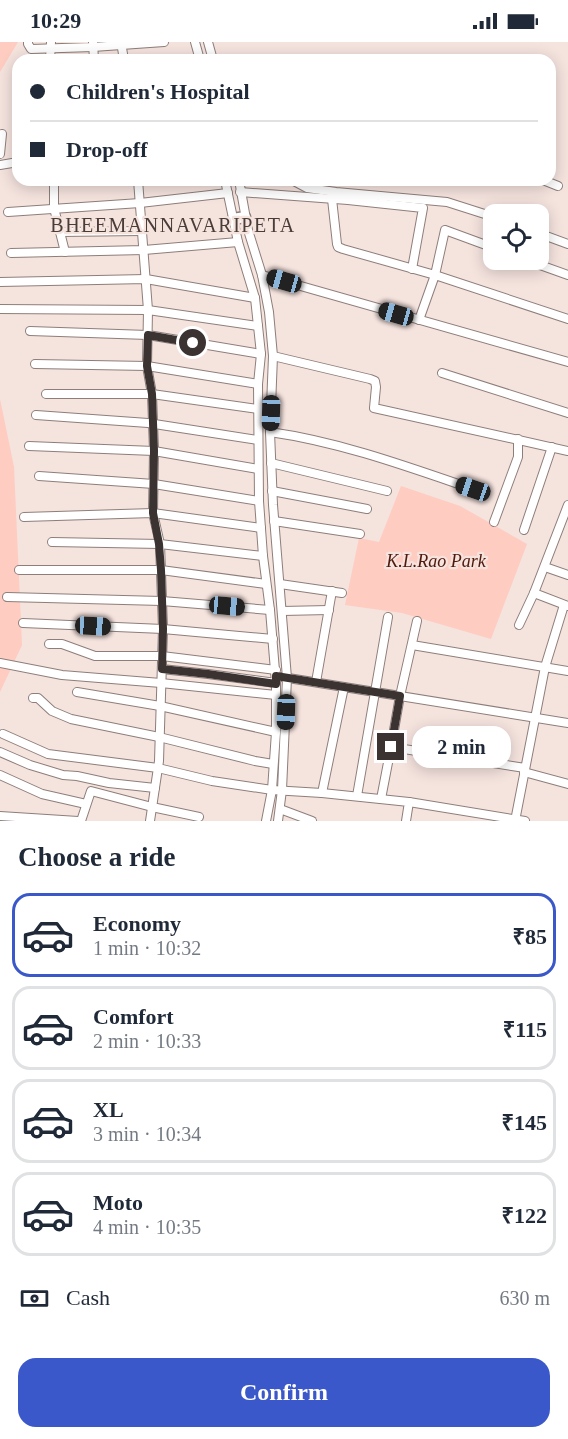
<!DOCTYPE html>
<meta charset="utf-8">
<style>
:root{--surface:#fff;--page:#f6f6f7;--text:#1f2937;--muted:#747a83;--line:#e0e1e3;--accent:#3b58ca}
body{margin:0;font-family:"Times New Roman",serif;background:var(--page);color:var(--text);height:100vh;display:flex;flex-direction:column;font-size:22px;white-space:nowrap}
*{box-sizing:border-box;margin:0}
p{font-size:20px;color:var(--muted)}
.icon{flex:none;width:33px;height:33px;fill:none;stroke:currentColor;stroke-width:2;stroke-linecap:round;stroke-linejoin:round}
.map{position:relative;height:779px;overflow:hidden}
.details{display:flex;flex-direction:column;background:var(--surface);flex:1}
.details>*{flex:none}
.guide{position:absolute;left:12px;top:12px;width:544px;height:132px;border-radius:18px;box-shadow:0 3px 15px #0003;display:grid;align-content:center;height:132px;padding:0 18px;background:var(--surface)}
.tools{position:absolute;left:483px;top:162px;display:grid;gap:12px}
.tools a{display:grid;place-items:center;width:66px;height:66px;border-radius:12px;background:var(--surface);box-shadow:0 3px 15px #0003;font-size:30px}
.end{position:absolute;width:27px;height:27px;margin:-14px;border:8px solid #3a3332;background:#fff;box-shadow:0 0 0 3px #fff}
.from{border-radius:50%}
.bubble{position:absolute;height:42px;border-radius:18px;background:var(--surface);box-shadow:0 3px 15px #0003;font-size:20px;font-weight:800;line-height:42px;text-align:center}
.car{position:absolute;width:18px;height:36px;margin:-18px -9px;border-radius:8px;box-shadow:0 0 4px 2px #0007;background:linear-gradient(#222 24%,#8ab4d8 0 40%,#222 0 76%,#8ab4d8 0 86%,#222 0)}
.guide b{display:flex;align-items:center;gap:21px;height:57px;font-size:22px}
.guide b+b{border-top:2px solid var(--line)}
.guide i{width:15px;height:15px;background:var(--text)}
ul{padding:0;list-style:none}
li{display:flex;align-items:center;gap:18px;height:84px;margin:0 12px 9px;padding:0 6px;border:3px solid var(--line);border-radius:18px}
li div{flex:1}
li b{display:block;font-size:22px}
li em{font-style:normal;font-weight:800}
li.active{border-color:var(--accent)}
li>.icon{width:54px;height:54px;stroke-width:1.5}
h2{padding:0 18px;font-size:27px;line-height:72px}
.pay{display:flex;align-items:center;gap:15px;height:66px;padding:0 18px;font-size:22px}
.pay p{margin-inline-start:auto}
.button{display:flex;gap:12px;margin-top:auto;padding:12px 18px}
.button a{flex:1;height:69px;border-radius:18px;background:var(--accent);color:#fff;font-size:24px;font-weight:800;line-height:69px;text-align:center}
.status{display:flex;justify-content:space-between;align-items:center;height:42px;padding:0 30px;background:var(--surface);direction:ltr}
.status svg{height:16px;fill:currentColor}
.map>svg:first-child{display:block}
.green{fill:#feccc1}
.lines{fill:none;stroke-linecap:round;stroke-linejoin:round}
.minor-casing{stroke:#8e7e7a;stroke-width:10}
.major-casing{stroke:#8e7e7a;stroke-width:13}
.minor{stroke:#fff;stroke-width:8}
.major{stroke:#fff;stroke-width:10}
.route{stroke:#3a3332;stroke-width:8}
.labels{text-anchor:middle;stroke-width:4.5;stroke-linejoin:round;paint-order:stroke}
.park-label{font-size:18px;font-style:italic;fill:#51180c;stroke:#f5e3de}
.neighbourhood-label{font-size:20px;letter-spacing:1.5px;fill:#4a3c38;stroke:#f5e3de}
</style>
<div class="status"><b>10:29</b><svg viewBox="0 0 49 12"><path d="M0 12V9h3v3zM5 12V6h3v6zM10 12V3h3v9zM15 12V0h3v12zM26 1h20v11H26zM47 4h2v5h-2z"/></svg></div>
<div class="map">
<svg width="568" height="779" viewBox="0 0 568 779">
<rect width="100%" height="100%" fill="#f5e3de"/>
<!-- green -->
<g class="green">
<polygon points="0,0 18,0 0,30"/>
<polygon points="0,357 14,425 22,603 0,650"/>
<polygon points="401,444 460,464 527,502 491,597 402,571 345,563 359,496 379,500"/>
</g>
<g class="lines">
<!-- minor casing -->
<g class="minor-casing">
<g id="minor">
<polyline points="28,0 28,2 31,7 93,5 164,0"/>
<polyline points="93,0 94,18"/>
<polyline points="121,0 124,18"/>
<polyline points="195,0 200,18"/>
<polyline points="208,0 213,18"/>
<polyline points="50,18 51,0"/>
<polyline points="0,112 2,92"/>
<polyline points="0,123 18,120"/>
<polyline points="54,138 54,166 65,210"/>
<polyline points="138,138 148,268 147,324 152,352 154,409 153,471 160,502 163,587 159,719 150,779"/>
<polyline points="225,138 238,200 255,256 261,312 258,342 259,459 263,514 270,568 276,641 276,690 272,748 266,779"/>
<polyline points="239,138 248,188 262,233 269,270 273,314 270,390 273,463 287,636 282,748 278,779"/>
<polyline points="292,138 307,146 336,150 447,160 494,175"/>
<polyline points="543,138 558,144"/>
<polyline points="240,150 348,158 423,166 412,227"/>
<polyline points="332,157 337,202 338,205 343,207 435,233 445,188 494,206"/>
<polyline points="8,170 140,161 228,151"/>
<polyline points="60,190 142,189"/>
<polyline points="538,191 568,202"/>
<polyline points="11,211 144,208 238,200"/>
<polyline points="526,218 568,233"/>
<polyline points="262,233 568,320"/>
<polyline points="0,240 146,237 255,256"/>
<polyline points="0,267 148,268 258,284"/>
<polyline points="419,278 435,233 568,277"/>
<polyline points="30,289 148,293 261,312"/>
<polyline points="273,314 370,337 375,339 376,345 374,366 568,409"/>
<polyline points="35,322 147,324 258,342"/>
<polyline points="442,331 568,371"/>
<polyline points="46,352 152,352 258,367"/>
<polyline points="36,373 148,381 258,398"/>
<path d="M270,390C340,400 406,424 473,447"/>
<polyline points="29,404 154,409 258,427"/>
<polyline points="271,421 387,449"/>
<polyline points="39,434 154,442 259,459"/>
<polyline points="272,449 367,467"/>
<polyline points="568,463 534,551 568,564"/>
<polyline points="24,475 153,471 261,486"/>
<polyline points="274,479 360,492"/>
<polyline points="494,480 518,415 518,397"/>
<polyline points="524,488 552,405"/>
<polyline points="52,500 160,502 263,514"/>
<polyline points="545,525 568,533"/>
<polyline points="19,528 161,528 266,542"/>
<polyline points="280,542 342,551"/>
<polyline points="7,555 162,559 270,568"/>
<polyline points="282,569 329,568"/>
<polyline points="417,579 400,654 391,705 525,726"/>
<polyline points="23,581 163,587 273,597"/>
<polyline points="519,583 534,551"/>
<polyline points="49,602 62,602 95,614 162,614 276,628"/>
<polyline points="412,603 568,629"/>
<polyline points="0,621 62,633 161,641 276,653"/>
<polyline points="162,627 208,632 276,641"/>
<polyline points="282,635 344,645"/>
<polyline points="316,640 332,549"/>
<polyline points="77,650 160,664 276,690"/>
<polyline points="33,656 38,656 52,669 71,677 159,695 255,719 273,722"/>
<polyline points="3,692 48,712 158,726 212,739 272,748 322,751 409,760 406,779"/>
<polyline points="0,710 30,723 63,733 77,734 109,741 155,746"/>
<polyline points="524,730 568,742"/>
<polyline points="0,733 42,752 86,762"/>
<polyline points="322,751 344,645 568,681"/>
<polyline points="357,754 388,575"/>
<polyline points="381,757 391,705"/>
<polyline points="409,760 525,779"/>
<polyline points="280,767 312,779"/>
<polyline points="0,774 78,779"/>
<polyline points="81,779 91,749 152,765 199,775"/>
<polyline points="515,779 545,625 564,563"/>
</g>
</g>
<!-- major casing -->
<g class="major-casing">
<polyline id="major" points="233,177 245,175"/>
</g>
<!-- minor -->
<use href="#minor" class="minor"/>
<!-- major -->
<use href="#major" class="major"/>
</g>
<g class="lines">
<!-- route -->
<polyline class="route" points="193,301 148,293 147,324 152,352 154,409 153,471 159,502 161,528 163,587 162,627 208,632 276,642 276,634 400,654 391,705"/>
</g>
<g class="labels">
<!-- park labels -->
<g class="park-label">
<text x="436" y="525">K.L.Rao Park</text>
</g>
<!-- neighbourhood labels -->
<g class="neighbourhood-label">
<text x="173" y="190">BHEEMANNAVARIPETA</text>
</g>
</g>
</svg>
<div class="tools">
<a><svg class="icon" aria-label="locate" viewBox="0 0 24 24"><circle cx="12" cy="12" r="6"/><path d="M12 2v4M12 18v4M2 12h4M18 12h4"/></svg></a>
</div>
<i class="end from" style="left:193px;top:301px"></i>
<i class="end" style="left:391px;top:705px"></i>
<div class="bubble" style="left:412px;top:684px;width:99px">2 min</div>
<i class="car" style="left:284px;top:239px;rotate:286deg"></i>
<i class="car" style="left:396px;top:272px;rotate:286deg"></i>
<i class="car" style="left:271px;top:371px;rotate:182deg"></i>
<i class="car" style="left:473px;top:447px;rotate:289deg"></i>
<i class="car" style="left:227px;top:564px;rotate:95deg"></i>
<i class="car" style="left:93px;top:584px;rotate:93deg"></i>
<i class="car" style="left:286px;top:670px;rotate:182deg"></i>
<div class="guide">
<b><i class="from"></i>Children's Hospital</b>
<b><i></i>Drop-off</b>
</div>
</div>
<section class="details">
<h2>Choose a ride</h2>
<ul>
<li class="active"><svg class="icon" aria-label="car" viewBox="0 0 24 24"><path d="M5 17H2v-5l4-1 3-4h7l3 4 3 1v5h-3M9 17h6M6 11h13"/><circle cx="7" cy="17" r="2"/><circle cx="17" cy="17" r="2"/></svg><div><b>Economy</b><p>1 min · 10:32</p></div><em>₹85</em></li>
<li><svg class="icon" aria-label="car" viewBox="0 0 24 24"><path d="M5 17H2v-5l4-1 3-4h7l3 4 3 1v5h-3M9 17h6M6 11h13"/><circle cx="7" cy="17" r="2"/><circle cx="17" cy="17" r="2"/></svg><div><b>Comfort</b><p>2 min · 10:33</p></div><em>₹115</em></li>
<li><svg class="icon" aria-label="car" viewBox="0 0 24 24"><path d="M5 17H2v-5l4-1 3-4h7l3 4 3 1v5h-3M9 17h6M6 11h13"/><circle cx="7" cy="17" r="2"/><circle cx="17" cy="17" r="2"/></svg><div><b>XL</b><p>3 min · 10:34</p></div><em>₹145</em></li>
<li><svg class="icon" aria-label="car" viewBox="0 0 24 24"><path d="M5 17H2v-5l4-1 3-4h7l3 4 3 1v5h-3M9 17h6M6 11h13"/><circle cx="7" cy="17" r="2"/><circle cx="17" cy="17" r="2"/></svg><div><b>Moto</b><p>4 min · 10:35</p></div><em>₹122</em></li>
</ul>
<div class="pay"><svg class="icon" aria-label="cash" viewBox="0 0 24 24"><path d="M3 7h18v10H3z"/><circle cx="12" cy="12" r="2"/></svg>Cash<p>630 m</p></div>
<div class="button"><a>Confirm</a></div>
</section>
